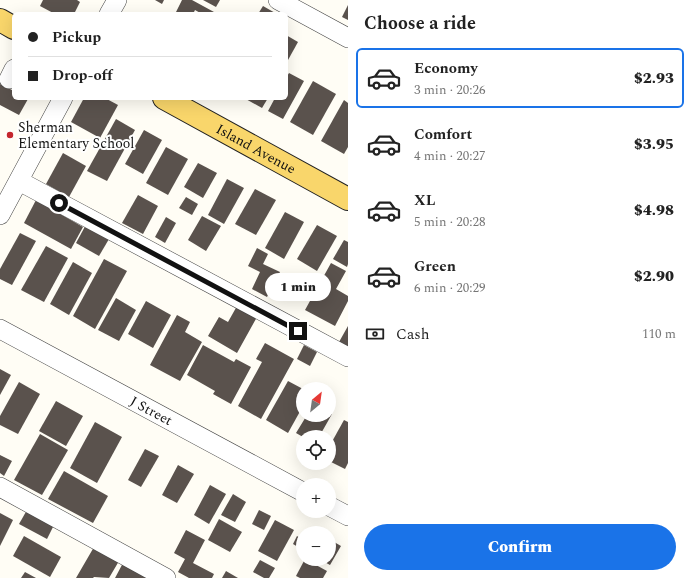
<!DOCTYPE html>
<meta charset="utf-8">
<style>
:root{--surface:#fff;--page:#f2f2f2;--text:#222;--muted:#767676;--line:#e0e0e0;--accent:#1a73e8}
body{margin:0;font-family:Spectral,serif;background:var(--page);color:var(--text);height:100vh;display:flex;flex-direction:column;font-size:15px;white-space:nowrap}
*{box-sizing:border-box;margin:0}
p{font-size:13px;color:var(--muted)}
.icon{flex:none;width:22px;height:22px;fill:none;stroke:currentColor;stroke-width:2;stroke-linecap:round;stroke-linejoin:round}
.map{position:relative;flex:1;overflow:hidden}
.drawer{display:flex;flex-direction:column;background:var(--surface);width:344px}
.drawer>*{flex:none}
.banner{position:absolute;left:12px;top:12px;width:276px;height:88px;border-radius:6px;box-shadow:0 4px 16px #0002;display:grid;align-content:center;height:88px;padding:0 16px;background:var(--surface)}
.needle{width:26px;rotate:29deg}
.buttons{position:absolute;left:296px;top:382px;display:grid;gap:8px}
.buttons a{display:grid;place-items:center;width:40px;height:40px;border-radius:50%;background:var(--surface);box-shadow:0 4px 16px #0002;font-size:20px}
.end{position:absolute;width:18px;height:18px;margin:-9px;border:5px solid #111;background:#fff;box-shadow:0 0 0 2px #fff}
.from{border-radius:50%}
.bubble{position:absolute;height:28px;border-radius:14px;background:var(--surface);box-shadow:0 4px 16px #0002;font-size:13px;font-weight:800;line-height:28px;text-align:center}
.banner b{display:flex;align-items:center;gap:14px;height:38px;font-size:15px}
.banner b+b{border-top:1px solid var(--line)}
.banner i{width:10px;height:10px;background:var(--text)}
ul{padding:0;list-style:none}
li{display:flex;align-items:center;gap:12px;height:60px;margin:0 8px 6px;padding:0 8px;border:2px solid transparent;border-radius:6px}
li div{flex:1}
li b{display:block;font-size:15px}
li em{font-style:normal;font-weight:800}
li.current{border-color:var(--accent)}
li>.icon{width:36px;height:36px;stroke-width:1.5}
h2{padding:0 16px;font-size:18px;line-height:48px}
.pay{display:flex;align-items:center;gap:10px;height:44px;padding:0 16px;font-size:15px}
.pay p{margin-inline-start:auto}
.primary-button{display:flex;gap:8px;margin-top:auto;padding:8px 16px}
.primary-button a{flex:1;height:46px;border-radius:24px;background:var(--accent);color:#fff;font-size:16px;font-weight:800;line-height:46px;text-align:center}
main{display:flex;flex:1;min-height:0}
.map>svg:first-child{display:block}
.building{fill:#5a524d}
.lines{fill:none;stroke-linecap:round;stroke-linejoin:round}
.minor-casing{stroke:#444;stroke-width:20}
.major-casing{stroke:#222;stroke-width:24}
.minor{stroke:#fff;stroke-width:19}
.major{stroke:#f9d66b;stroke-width:22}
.route{stroke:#111;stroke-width:5}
.poi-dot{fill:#c4262e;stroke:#fff;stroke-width:1.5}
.labels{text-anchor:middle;stroke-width:4;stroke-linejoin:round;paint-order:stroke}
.poi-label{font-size:14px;fill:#111;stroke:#fff;text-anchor:start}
.street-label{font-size:14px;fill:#111;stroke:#fff}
</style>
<main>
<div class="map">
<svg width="348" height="578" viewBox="0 0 348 578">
<rect width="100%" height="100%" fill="#fffdf5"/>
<!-- building -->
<g class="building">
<polygon points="43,0 77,0 80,2 74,14 55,14 40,6"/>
<polygon points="155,0 164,0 162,4"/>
<polygon points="182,0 192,0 214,12 213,14 202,14 195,10 193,14 175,14"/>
<polygon points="203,0 220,0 216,7"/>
<polygon points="348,5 348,20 342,17"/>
<polygon points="263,6 277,14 258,14"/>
<polygon points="286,35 298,42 288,60 286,59"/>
<polygon points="289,73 304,81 283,119 268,111 275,98 286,98 286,78"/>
<polygon points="313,81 336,94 313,135 290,122"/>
<polygon points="0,84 14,91 14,98 28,99 19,115 0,105"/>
<polygon points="84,98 105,98 118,105 100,138 71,122"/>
<polygon points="244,98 268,98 262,108"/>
<polygon points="344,100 348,103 348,147 344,154 321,141"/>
<polygon points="116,119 135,130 107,181 87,171"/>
<polygon points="144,130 162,140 143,174 125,164"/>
<polygon points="166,147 188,159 168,195 146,183"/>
<polygon points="63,153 86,166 69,197 46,184"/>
<polygon points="198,163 217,173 203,198 184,187"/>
<polygon points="227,179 244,188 224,224 208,215"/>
<polygon points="255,189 276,200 256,235 235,224"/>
<polygon points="138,195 158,206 143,234 122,223"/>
<polygon points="186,197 198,204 192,215 179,208"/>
<polygon points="36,200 83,227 71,249 24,223"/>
<polygon points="285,212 304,222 284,259 265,248"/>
<polygon points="202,216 221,226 206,251 188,240"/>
<polygon points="166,217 176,223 165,243 155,237"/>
<polygon points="88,221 109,239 99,256 76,243"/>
<polygon points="317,225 337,236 317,271 297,259"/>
<polygon points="20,233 36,241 12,285 0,279 0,269"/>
<polygon points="344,240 348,242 348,264 347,267 333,259"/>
<polygon points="46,246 68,258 44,302 21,290"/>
<polygon points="257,248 268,254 263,264 280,272 267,297 252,289 260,272 248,266"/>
<polygon points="104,259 127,271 95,329 73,316"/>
<polygon points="73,262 92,273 69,315 50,304"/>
<polygon points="331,263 346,271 336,289 348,296 348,301 335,326 305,310"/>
<polygon points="116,298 136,310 119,341 98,330"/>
<polygon points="146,301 171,315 153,348 128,334"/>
<polygon points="237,306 257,317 237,353 208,336 219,317 228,322"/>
<polygon points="177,315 190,322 185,332 202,342 180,381 150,365"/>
<polygon points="348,326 348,347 339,342"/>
<polygon points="265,343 294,359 261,419 238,406 262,362 256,359"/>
<polygon points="203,345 234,362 236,359 251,367 231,404 213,394 215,391 187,375"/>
<polygon points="304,345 317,352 310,366 297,359"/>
<polygon points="0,369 11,375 0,395"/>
<polygon points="288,381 303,389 303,406 288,433 266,420"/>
<polygon points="19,382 40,394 18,434 0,425 0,416"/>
<polygon points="56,401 83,416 66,446 39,431"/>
<polygon points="329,412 332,414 319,437 303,437 296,433 307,415 329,415"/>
<polygon points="344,420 348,422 348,463 345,469 329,461 329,447"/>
<polygon points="95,422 122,437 97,483 70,468"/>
<polygon points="40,434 68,450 42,495 14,480"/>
<polygon points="145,449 159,456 141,487 128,480"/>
<polygon points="0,455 12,461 4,476 0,473"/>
<polygon points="178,465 194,474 177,503 162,495"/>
<polygon points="64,471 108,496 93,523 48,499"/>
<polygon points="210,485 226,494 209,524 194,515"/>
<polygon points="233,494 246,502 235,522 221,515"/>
<polygon points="27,510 54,525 47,539 19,524"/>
<polygon points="259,510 271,516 264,530 252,524"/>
<polygon points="0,513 13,520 0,546"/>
<polygon points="219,519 242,532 230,552 208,540"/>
<polygon points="275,520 294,530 277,561 258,551"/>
<polygon points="186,530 205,540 193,563 214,574 212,578 189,578 178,572 185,559 174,553"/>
<polygon points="24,536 61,557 50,577 13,556"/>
<polygon points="297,536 303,540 303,550 293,544"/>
<polygon points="329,539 341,546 330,565 319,559 329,559"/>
<polygon points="94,547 119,561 109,578 94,577 93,578 76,578"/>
<polygon points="305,559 327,571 323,578 300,578 296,576"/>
<polygon points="260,560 275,568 269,578 264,578 253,572"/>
<polygon points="123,563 152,578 115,578"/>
<polygon points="226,571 238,578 222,578"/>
<polygon points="25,572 36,578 21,578"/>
</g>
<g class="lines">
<!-- minor casing -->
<g class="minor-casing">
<g id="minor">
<polyline points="278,0 348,38"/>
<polyline points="109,14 117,0"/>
<polyline points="9,79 14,69"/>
<polyline points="19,181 348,357"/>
<polyline points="0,215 63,98"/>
<path id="s1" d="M0,329L303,492"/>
<polyline points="0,487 166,578"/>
<polyline points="329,506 348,516"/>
</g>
</g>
<!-- major casing -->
<g class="major-casing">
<g id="major">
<polyline points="0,20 14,28"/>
<path id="s2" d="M164,98L348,199"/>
</g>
</g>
<!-- minor -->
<use href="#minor" class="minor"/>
<!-- major -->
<use href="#major" class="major"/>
</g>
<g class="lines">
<!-- route -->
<polyline class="route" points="59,203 298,331"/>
</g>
<!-- markers -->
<circle class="poi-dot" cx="10" cy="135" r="4"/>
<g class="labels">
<!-- poi labels -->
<g class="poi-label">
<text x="18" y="132">Sherman<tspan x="18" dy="16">Elementary School</tspan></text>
</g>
<!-- street labels -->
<g class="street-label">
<text dy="5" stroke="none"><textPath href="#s2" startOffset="105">Island Avenue</textPath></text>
<text dy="5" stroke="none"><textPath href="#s1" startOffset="172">J Street</textPath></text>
</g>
</g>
</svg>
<div class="buttons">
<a><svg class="needle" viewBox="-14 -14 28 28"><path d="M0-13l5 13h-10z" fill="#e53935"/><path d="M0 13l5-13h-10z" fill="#767676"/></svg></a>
<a><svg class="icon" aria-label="locate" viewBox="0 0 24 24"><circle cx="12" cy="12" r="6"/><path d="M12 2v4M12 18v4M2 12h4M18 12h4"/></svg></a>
<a>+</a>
<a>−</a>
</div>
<i class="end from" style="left:59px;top:203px"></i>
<i class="end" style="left:298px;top:331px"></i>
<div class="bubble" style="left:265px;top:273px;width:66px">1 min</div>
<div class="banner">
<b><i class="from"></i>Pickup</b>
<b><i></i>Drop-off</b>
</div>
</div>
<section class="drawer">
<h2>Choose a ride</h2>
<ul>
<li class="current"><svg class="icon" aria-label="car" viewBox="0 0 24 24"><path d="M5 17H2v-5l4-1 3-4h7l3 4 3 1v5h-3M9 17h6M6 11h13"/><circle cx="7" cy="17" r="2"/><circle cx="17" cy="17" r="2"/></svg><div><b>Economy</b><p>3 min · 20:26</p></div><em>$2.93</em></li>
<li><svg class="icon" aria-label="car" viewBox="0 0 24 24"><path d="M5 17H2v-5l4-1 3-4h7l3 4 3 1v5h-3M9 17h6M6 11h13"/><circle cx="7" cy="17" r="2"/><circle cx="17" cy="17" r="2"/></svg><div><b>Comfort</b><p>4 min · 20:27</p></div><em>$3.95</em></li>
<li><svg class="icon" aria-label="car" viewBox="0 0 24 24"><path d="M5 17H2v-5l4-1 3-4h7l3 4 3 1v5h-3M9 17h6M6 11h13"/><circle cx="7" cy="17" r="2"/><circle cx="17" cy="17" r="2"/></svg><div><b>XL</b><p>5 min · 20:28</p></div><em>$4.98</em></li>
<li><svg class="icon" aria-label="car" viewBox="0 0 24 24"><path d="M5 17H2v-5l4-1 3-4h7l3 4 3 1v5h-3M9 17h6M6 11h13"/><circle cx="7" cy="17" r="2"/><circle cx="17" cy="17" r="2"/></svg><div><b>Green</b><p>6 min · 20:29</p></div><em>$2.90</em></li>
</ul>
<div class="pay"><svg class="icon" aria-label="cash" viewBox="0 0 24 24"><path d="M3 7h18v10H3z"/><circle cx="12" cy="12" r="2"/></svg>Cash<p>110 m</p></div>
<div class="primary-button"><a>Confirm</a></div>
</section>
</main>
